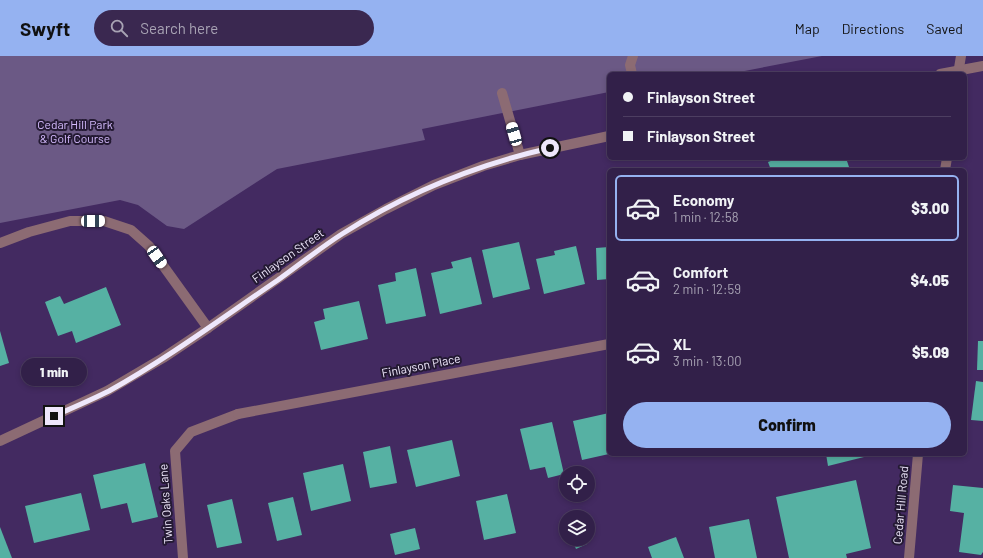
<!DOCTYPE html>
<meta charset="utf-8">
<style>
:root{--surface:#322049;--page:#3a2850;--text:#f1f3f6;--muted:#a8a3b4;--line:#4d3e61;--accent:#95b2f1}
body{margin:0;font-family:Barlow,sans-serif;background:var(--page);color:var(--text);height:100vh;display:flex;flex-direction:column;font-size:15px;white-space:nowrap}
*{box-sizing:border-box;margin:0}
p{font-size:13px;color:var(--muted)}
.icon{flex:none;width:22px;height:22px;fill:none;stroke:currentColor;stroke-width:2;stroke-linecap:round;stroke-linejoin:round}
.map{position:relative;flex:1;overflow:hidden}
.drawer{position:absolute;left:607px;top:112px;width:360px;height:288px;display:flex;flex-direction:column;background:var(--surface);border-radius:6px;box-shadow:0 2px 6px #0003,0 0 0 1px var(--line)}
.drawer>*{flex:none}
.banner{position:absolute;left:607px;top:16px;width:360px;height:88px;border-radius:6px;box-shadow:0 2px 6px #0003,0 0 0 1px var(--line);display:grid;align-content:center;height:88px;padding:0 16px;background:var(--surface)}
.controls{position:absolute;left:559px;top:410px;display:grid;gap:8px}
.controls a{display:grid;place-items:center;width:36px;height:36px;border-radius:50%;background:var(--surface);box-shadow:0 2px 6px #0003,0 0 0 1px var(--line);font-size:20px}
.end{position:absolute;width:18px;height:18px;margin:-9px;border:5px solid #eee7fb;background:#111;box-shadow:0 0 0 2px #111}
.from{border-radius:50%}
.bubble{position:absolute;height:28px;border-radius:14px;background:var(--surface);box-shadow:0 2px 6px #0003,0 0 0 1px var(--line);font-size:13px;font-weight:800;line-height:28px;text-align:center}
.car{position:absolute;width:12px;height:24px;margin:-12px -6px;border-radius:5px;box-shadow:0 0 3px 1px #0007;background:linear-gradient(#fff 24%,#345 0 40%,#fff 0 76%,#345 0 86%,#fff 0)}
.banner b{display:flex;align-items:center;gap:14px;height:38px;font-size:15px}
.banner b+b{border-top:1px solid var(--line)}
.banner i{width:10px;height:10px;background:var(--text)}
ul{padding:7px 0 0;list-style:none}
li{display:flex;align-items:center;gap:12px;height:66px;margin:0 8px 6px;padding:0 8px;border:2px solid transparent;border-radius:6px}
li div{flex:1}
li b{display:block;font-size:15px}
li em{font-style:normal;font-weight:800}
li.active{border-color:var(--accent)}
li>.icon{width:36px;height:36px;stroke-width:1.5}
.button{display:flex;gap:8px;margin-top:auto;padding:8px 16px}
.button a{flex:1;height:46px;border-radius:24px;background:var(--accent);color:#111;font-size:16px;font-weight:800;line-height:46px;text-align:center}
header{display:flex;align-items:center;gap:24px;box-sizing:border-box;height:56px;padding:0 20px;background:var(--accent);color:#111}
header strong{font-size:19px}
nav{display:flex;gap:22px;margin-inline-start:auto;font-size:14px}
.search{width:280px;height:36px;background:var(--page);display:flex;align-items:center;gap:10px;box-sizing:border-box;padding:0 14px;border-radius:22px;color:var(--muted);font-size:15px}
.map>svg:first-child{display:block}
.green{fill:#6b5985}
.building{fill:#56b1a3}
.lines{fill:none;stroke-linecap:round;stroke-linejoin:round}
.service{stroke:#8c6b73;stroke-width:10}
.minor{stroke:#8c6b73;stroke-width:10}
.tertiary{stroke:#8c6b73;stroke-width:10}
.route{stroke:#eee7fb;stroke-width:5}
.labels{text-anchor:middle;stroke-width:4;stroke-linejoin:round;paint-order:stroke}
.park-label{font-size:12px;fill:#d5bbfe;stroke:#241a33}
.street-label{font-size:12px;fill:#eee7fb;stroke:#241a33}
</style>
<header>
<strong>Swyft</strong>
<div class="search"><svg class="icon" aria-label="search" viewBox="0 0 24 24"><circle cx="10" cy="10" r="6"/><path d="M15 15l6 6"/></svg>Search here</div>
<nav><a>Map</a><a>Directions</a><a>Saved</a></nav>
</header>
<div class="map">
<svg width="983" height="502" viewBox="0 0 983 502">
<rect width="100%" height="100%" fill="#432a61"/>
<!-- green -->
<polygon class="green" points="0,0 822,0 729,18 609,18 609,36 422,73 425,84 277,113 184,173 167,170 138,149 120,144 0,167"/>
<!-- building -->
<g class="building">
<polygon points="779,102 846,102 850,114 771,114 768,106"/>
<polygon points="519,186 530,233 493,242 482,194"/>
<polygon points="576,190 585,228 544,238 536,203 555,199 554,195"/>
<polygon points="609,191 609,223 597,224 596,192"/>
<polygon points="471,201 482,248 440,258 431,217 453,212 451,206"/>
<polygon points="416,212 426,260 386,268 378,229 396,225 395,217"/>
<polygon points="106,231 121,269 76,287 72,275 58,280 45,246 60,240 64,248"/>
<polygon points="359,245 368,283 321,294 314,266 325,263 323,253"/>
<polygon points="0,275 9,307 0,310"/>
<polygon points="978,285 983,285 983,314 977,314"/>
<polygon points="976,325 983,326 983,365 971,364"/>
<polygon points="609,357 609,398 582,404 573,365"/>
<polygon points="552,366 564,418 548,422 545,411 530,414 520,373"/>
<polygon points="452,384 460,420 416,431 407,394"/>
<polygon points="390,390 397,427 370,432 363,396"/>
<polygon points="826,398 867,398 868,400 828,410"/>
<polygon points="145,407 158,461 132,467 127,447 101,453 93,419"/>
<polygon points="343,408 351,445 311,455 303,417"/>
<polygon points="856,424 871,492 846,498 847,502 789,502 776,441"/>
<polygon points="953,429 983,432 983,496 981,499 959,496 964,457 950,455"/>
<polygon points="81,437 90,474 34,487 25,450"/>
<polygon points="507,438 516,477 484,484 476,445"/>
<polygon points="293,441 302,479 277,485 268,447"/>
<polygon points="232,443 242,487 217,492 207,449"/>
<polygon points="749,463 757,502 715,502 709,471"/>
<polygon points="0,471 12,502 0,502"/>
<polygon points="415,472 420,493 395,499 390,478"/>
<polygon points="676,481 684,502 652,502 648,491"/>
<polygon points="572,483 585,483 587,488 576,493"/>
</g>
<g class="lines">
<!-- service -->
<g class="service">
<polyline points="632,18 630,9 633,0"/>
<polyline points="502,37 520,99"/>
<polyline points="0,187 29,176 70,165 104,165 131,174 149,190 208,272"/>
<polyline points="183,502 175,395 191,376 238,358"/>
</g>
<!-- minor -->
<polyline class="minor" points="238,358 609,288"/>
<!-- tertiary -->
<g class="tertiary">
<polyline points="940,18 983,10"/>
<polyline points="958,18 961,0"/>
<polyline points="945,114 947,102"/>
<polyline points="0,385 107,335 163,302 208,272 341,178 386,153 434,129 483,110 520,99 609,80"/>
<polyline points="909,502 918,398"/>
</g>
</g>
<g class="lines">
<!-- route -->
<path class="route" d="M54,360C72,352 91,344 109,335C168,302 222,262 278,224C299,209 320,192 342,178C406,137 476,109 550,92"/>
</g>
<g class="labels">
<!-- park labels -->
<g class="park-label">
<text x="75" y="73">Cedar Hill Park<tspan x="75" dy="14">&amp; Golf Course</tspan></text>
</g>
<!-- street labels -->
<g class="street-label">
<text transform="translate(288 200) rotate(-35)" y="4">Finlayson Street</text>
<text transform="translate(421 310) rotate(-11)" y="4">Finlayson Place</text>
<text transform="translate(166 448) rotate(-94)" y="4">Twin Oaks Lane</text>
<text transform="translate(901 449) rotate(-85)" y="4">Cedar Hill Road</text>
</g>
</g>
</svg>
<div class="controls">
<a><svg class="icon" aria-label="locate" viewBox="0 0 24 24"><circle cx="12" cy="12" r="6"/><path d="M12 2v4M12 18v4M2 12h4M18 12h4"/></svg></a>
<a><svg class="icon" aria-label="layers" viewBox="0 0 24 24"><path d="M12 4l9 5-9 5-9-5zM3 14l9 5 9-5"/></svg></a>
</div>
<i class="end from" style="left:550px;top:92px"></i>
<i class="end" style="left:54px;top:360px"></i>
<div class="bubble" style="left:21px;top:302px;width:66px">1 min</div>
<i class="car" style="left:514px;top:78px;rotate:344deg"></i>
<i class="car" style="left:93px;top:165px;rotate:89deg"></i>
<i class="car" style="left:157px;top:201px;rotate:145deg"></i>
<div class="banner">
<b><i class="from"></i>Finlayson Street</b>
<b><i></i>Finlayson Street</b>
</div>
<section class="drawer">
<ul>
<li class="active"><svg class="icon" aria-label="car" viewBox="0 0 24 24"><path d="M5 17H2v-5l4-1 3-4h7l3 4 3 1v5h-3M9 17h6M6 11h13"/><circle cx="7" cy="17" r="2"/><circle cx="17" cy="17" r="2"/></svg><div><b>Economy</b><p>1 min · 12:58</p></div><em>$3.00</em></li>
<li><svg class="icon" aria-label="car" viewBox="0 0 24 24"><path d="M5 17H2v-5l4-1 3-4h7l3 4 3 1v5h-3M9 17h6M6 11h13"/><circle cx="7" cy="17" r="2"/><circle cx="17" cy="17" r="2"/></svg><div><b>Comfort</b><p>2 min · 12:59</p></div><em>$4.05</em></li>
<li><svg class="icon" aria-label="car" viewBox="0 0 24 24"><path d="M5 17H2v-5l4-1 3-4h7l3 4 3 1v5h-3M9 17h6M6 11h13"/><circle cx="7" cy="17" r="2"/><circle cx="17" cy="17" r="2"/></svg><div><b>XL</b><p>3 min · 13:00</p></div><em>$5.09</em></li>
</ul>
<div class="button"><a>Confirm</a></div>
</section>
</div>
